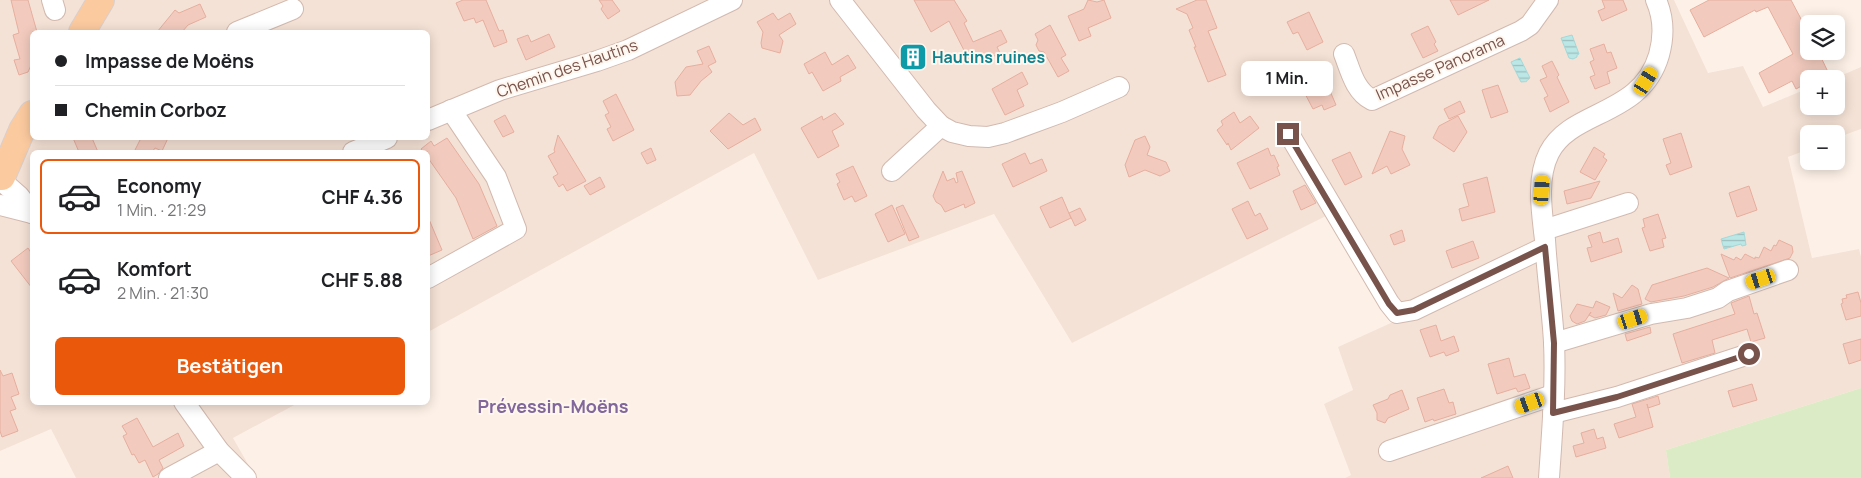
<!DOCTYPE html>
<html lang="de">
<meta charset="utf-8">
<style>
:root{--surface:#fff;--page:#f2f2f2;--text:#202124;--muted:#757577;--line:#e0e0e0;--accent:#ea580c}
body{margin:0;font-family:Manrope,sans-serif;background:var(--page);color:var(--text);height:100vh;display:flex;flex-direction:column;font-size:19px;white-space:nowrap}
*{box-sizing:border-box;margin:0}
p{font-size:16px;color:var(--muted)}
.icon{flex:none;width:28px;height:28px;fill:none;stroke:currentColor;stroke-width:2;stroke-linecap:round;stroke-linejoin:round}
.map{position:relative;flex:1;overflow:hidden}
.panel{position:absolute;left:30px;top:150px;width:400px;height:255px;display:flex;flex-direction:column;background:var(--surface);border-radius:8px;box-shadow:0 2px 12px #0003}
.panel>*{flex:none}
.top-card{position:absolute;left:30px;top:30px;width:400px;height:110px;border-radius:8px;box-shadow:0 2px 12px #0003;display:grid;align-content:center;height:110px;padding:0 25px;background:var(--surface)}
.buttons{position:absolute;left:1800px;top:15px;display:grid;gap:10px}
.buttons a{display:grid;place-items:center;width:45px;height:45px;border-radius:8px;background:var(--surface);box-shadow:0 2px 12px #0003;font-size:25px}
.end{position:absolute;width:22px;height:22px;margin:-11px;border:6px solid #78534b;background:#fff;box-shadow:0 0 0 2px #fff}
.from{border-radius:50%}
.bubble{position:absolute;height:35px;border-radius:8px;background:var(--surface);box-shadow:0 2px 12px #0003;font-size:16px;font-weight:700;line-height:35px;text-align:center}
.car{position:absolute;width:15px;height:30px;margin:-15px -8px;border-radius:6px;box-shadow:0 0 4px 1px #0007;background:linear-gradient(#f5c518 24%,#345 0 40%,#f5c518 0 76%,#345 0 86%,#f5c518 0)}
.top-card b{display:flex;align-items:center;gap:18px;height:48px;font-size:19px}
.top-card b+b{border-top:1px solid var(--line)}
.top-card i{width:12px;height:12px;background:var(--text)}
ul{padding:9px 0 0;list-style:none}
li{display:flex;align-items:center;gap:15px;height:75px;margin:0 10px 8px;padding:0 15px;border:2px solid transparent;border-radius:8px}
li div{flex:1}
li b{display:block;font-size:19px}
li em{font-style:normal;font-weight:700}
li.on{border-color:var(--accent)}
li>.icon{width:45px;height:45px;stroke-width:1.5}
.button{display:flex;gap:10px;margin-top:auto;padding:10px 25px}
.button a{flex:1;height:58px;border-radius:8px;background:var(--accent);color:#fff;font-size:20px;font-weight:700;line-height:58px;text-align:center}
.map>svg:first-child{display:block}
.residential{fill:#f5e2d6;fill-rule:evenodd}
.green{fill:#dbebc5}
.water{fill:url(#water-rules);stroke:#a1d9d9}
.building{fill:#f3cbbe;stroke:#e6ae9e}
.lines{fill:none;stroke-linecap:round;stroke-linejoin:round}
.minor-casing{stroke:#d2b9af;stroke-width:22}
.major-casing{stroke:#d9cfcd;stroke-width:28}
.minor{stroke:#fff;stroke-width:20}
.major{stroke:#fcca9f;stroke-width:26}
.route{stroke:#78534b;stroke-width:6}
.labels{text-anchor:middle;stroke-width:4;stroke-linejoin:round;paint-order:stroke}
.culture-label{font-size:16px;font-weight:bold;fill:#0d838f;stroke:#fff6ee;text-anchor:start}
.street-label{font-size:16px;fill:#78534b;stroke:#fff6ee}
.neighbourhood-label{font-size:18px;font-weight:bold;fill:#81679b;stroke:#fff6ee}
</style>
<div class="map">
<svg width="1861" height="478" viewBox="0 0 1861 478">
<defs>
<pattern id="water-rules" width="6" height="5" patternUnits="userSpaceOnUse" patternTransform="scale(1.25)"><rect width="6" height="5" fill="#bbe7e6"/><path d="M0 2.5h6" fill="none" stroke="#9dbebc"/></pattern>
</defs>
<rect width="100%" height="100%" fill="#fdf1e7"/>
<!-- residential -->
<path class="residential" d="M0,0H1674L1708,73L1743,66L1763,107L1809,88V106H1836V79H1833L1861,67V129L1836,138V134H1809V149L1788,157L1812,258L1859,249L1861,257V388L1666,450L1670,478H1345L1351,475L1324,404L1353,390L1338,347L1393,322L1328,215L1072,343L994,214L818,280L754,153L428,332V152H32V402L298,403L233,438L256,478H76L51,429L0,451ZM32,32H428V138H32Z"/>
<!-- green -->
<polygon class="green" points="1861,388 1861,478 1670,478 1666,450"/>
<!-- water -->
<g class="water">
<polygon points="1572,35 1579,54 1577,55 1577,57 1573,59 1569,58 1561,38"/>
<path d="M1520,58L1530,78C1523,83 1531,81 1521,82L1511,62Z"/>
<polygon points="1744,232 1746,245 1742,246 1741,244 1724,249 1721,239"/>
</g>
<!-- building -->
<g class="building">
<polygon points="11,0 28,0 37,32 32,32 32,63 28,72 19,75 14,60 20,59 13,35 19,33"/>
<polygon points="463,0 486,0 499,31 503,30 507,42 494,47 483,20 476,23 474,18 464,21 456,3"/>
<polygon points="599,0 612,0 620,11 608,19 601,9 603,6"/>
<polygon points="914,0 954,0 967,21 964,23 973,42 1001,30 1007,42 997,47 1000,53 983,62 981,58 971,64 949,21 931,32"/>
<polygon points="1088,0 1097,2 1104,0 1111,18 1088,28 1091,36 1079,41 1068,16 1084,9"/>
<polygon points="1197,0 1206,0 1217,28 1208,31 1226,75 1208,82 1194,47 1196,47 1189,30 1193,28 1187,14 1176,9"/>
<polygon points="1450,0 1489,0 1458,15"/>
<polygon points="1602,0 1623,0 1627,10 1602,21 1598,11 1605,8"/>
<polygon points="1709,0 1791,0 1809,34 1809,51 1818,51 1828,72 1815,79 1809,79 1809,82 1796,89 1792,81 1769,93 1759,73 1793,54 1768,7 1756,12 1755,10 1704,37 1690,10"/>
<polygon points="200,4 206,17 188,25 182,32 157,32 175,10 179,13"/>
<polygon points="1309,12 1323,42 1307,50 1298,32 1293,34 1287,22"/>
<polygon points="773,13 778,20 790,13 796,24 779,35 783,41 780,53 762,48 761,43 763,32 757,22"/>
<polygon points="1050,25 1066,55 1061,58 1069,71 1058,77 1044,52 1039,51 1036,45 1038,40 1035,34"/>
<polygon points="1428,26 1436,42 1434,44 1438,51 1423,58 1411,34"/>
<polygon points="549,34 555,47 526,60 517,39 528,35 531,42"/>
<polygon points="1604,44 1607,53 1611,52 1617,68 1607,72 1610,83 1595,89 1590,77 1595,75 1590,62 1594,60 1590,49"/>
<polygon points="709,46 716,62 708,66 712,72 701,81 690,95 677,96 675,82 686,67 703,64 697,51"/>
<polygon points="825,52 832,65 848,55 856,68 840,77 841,81 823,91 812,72 809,74 804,64"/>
<polygon points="1552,61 1559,75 1557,77 1569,102 1550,112 1544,98 1548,96 1540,80 1547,77 1542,66"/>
<polygon points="1022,72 1028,84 1017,90 1024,106 1005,115 992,89"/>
<polygon points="1315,79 1323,95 1330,91 1336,105 1324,110 1322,105 1313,109 1301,86"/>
<polygon points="1498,85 1508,112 1491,118 1482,90"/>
<polygon points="616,94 634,130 613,141 607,129 611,127 605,115 609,113 603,101"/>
<polygon points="1460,101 1465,112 1449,119 1444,109"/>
<polygon points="1234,112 1240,123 1250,116 1259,128 1231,150 1228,143 1227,145 1217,130 1223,125 1221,121"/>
<polygon points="729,113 743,125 755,118 761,130 728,149 710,131"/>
<polygon points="835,113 844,124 832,131 839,146 818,158 801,128 822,116 823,120"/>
<polygon points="505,115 514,132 503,137 494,121"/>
<polygon points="1458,116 1467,132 1454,152 1433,138 1439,126"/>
<polygon points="1390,131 1405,136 1402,149 1410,165 1391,174 1387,166 1372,174"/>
<polygon points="1681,133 1692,167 1670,175 1666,165 1671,163 1663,139"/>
<polygon points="558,135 586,181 567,191 563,184 559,187 553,177 558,174 548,156 555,152 554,150"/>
<polygon points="1145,136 1150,147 1147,155 1166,162 1170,171 1160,176 1145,170 1129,177 1125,165 1135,140"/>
<polygon points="73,138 92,138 98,152 79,152"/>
<polygon points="134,138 168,138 162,151 155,148 152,152 134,152 140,140"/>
<polygon points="447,138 479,184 497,226 473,239 456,198 428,158 428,152 423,152 421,149 431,141 434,146"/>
<polygon points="1594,147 1605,154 1603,157 1607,160 1595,180 1580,172"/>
<polygon points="651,148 656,160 647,164 641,153"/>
<polygon points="1268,148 1271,156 1274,155 1279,166 1277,167 1280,175 1250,189 1237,163"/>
<polygon points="1350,152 1362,177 1345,185 1332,160"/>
<polygon points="1025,153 1030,164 1042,159 1047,171 1013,187 1002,164"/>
<polygon points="853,166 867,196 855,202 852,196 844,200 837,184 840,182 836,174"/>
<polygon points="943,171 947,181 954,178 956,183 958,182 956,173 962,171 975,203 965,208 964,204 945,212 941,205 936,202 933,196"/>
<polygon points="600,177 605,187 590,195 584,186"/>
<polygon points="1487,177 1495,212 1462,221 1459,209 1469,206 1463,184"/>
<polygon points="1600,181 1591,198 1567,204 1564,191"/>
<polygon points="1305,185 1316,203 1301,210 1293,191"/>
<polygon points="1749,186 1757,210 1737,217 1729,193"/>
<polygon points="1062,197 1071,218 1050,228 1040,207"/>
<polygon points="1248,201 1255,216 1260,213 1268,229 1247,239 1232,209"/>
<polygon points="892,205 905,234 888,242 875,214"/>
<polygon points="903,205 919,237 909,241 896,208"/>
<polygon points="1080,208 1086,220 1075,226 1069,213"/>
<polygon points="1658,214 1666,238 1662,239 1664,247 1650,251 1642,228 1645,227 1643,219"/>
<polygon points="428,217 442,250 428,256"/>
<polygon points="1402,230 1405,241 1394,245 1390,235"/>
<polygon points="1600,232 1603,243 1618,238 1622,252 1591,262 1587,248 1592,247 1588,236"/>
<polygon points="1779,240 1792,246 1793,252 1790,258 1730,278 1721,254 1734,260 1736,257 1741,260 1745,254 1755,259 1755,257 1759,258 1764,247 1771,251 1774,245 1776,246"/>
<polygon points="1473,241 1479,258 1452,268 1446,251"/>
<polygon points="28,248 32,254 32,288 11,261"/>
<polygon points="1707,268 1729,278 1713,287 1684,296 1651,302 1645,299 1652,285"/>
<polygon points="1632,285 1638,289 1642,304 1618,311 1613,293 1622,298"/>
<polygon points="1858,292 1861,303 1861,316 1846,320 1841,304 1843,303 1842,299 1847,298 1846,295"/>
<polygon points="1749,296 1754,314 1757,313 1765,338 1751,342 1747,329 1712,340 1715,353 1682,363 1673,334 1735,314 1731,303"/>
<polygon points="1596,301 1610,307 1606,315 1595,318 1589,315 1591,312 1585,321 1577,324 1572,321 1570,316 1577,304 1593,308"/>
<polygon points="1436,325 1441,341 1454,336 1459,351 1446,356 1444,352 1430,357 1420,330"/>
<polygon points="1650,327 1651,333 1627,341 1625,334"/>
<polygon points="1861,339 1861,360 1849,364 1843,344"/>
<polygon points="1509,358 1514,377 1525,374 1530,388 1518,392 1516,388 1497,394 1488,364"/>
<polygon points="0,370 3,376 12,373 19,394 11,397 16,409 10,411 18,431 2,437 0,431"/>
<polygon points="1752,384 1757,400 1733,407 1728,391"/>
<polygon points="1444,389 1449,403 1453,402 1456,414 1434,421 1433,419 1425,422 1417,398"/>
<polygon points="1402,390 1409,409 1388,418 1385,423 1377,420 1377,413 1373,405 1388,399 1390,395"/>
<polygon points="1658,396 1660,404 1648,408 1647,404 1653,427 1619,438 1614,424 1636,417 1632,404"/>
<polygon points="137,418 153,447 178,433 184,446 159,460 163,468 158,474 153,477 145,460 139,463 134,454 132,455 123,436 127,434 122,426"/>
<polygon points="1594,429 1597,439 1603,437 1606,448 1576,457 1573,446 1584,443 1581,433"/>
<polygon points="1508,466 1513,478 1481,478"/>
</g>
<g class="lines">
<!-- minor casing -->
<g class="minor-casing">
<g id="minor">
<polyline points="52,0 55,10"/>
<polyline points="840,0 926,110 941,126 952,132 969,136 988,137 1005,133 1062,112 1119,87"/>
<polyline points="237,32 293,9"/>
<path d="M1344,54C1351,72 1355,91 1372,100L1521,31L1530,25L1548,0"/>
<polyline points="428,120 500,90 597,61 628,50 732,0"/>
<polyline points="1289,134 1389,303 1397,313 1414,310 1545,247"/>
<polyline points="353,152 387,138"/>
<polyline points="892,171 941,126"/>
<polyline points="3,182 19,196 32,213"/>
<polyline points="0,205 32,213"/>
<polyline points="1544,230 1628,203"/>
<polyline points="428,278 516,229 496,177 451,110"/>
<polyline points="1554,343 1651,314 1687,308 1718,298 1728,291 1788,270"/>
<polyline points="184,402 219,451 246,478"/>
<polyline points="1553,413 1617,397 1749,354"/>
<polyline points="1389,451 1553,395"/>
<polyline points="169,478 219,451"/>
<path d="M1549,478C1552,433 1556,387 1554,342C1552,308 1547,274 1545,240C1542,213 1536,179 1549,153C1571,109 1641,117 1659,55C1664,37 1664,18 1656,0"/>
</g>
</g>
<!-- major casing -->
<g class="major-casing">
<g id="major">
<polyline points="82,32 101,0"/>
<polyline points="2,177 22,130 32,114"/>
</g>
</g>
<!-- minor -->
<use href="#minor" class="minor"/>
<!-- major -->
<use href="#major" class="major"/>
</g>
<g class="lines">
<!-- route -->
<polyline class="route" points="1288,134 1389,304 1397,313 1414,310 1545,247 1554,343 1553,413 1617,397 1749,354"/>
</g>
<!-- icons -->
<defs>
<g id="building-square" transform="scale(1.4375)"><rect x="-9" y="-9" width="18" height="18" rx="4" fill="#0f9aa8" stroke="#fff6ee"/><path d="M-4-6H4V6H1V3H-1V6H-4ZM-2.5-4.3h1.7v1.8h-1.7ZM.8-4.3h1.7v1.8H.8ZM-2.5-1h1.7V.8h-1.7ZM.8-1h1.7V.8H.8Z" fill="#fff"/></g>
</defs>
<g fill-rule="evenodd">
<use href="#building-square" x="913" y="57"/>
</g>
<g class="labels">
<!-- culture labels -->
<g class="culture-label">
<text x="932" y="63">Hautins ruines</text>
</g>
<!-- street labels -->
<g class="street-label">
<text transform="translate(1440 67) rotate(-24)" y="6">Impasse Panorama</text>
<text transform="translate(567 68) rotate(-19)" y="6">Chemin des Hautins</text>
</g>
<!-- neighbourhood labels -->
<g class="neighbourhood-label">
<text x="553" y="413">Prévessin-Moëns</text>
</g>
</g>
</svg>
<div class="buttons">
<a><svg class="icon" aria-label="layers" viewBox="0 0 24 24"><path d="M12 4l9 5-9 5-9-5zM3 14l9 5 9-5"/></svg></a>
<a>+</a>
<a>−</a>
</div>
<i class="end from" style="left:1749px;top:354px"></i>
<i class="end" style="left:1288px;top:134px"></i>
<div class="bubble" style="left:1241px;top:61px;width:92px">1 Min.</div>
<i class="car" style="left:1646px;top:81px;rotate:32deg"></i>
<i class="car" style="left:1542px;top:190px;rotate:4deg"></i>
<i class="car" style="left:1761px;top:279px;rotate:252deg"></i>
<i class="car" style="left:1633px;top:319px;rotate:72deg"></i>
<i class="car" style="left:1530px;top:403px;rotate:250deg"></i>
<div class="top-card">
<b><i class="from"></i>Impasse de Moëns</b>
<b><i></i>Chemin Corboz</b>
</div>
<section class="panel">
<ul>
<li class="on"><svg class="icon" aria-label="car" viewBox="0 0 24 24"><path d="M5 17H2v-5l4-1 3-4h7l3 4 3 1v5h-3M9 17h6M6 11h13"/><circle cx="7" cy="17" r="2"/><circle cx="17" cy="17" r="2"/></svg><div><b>Economy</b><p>1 Min. · 21:29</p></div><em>CHF 4.36</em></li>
<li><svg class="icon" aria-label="car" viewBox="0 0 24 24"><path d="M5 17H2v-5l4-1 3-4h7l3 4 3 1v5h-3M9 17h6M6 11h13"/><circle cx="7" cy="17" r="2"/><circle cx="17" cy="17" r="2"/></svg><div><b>Komfort</b><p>2 Min. · 21:30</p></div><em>CHF 5.88</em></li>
</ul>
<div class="button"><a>Bestätigen</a></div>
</section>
</div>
